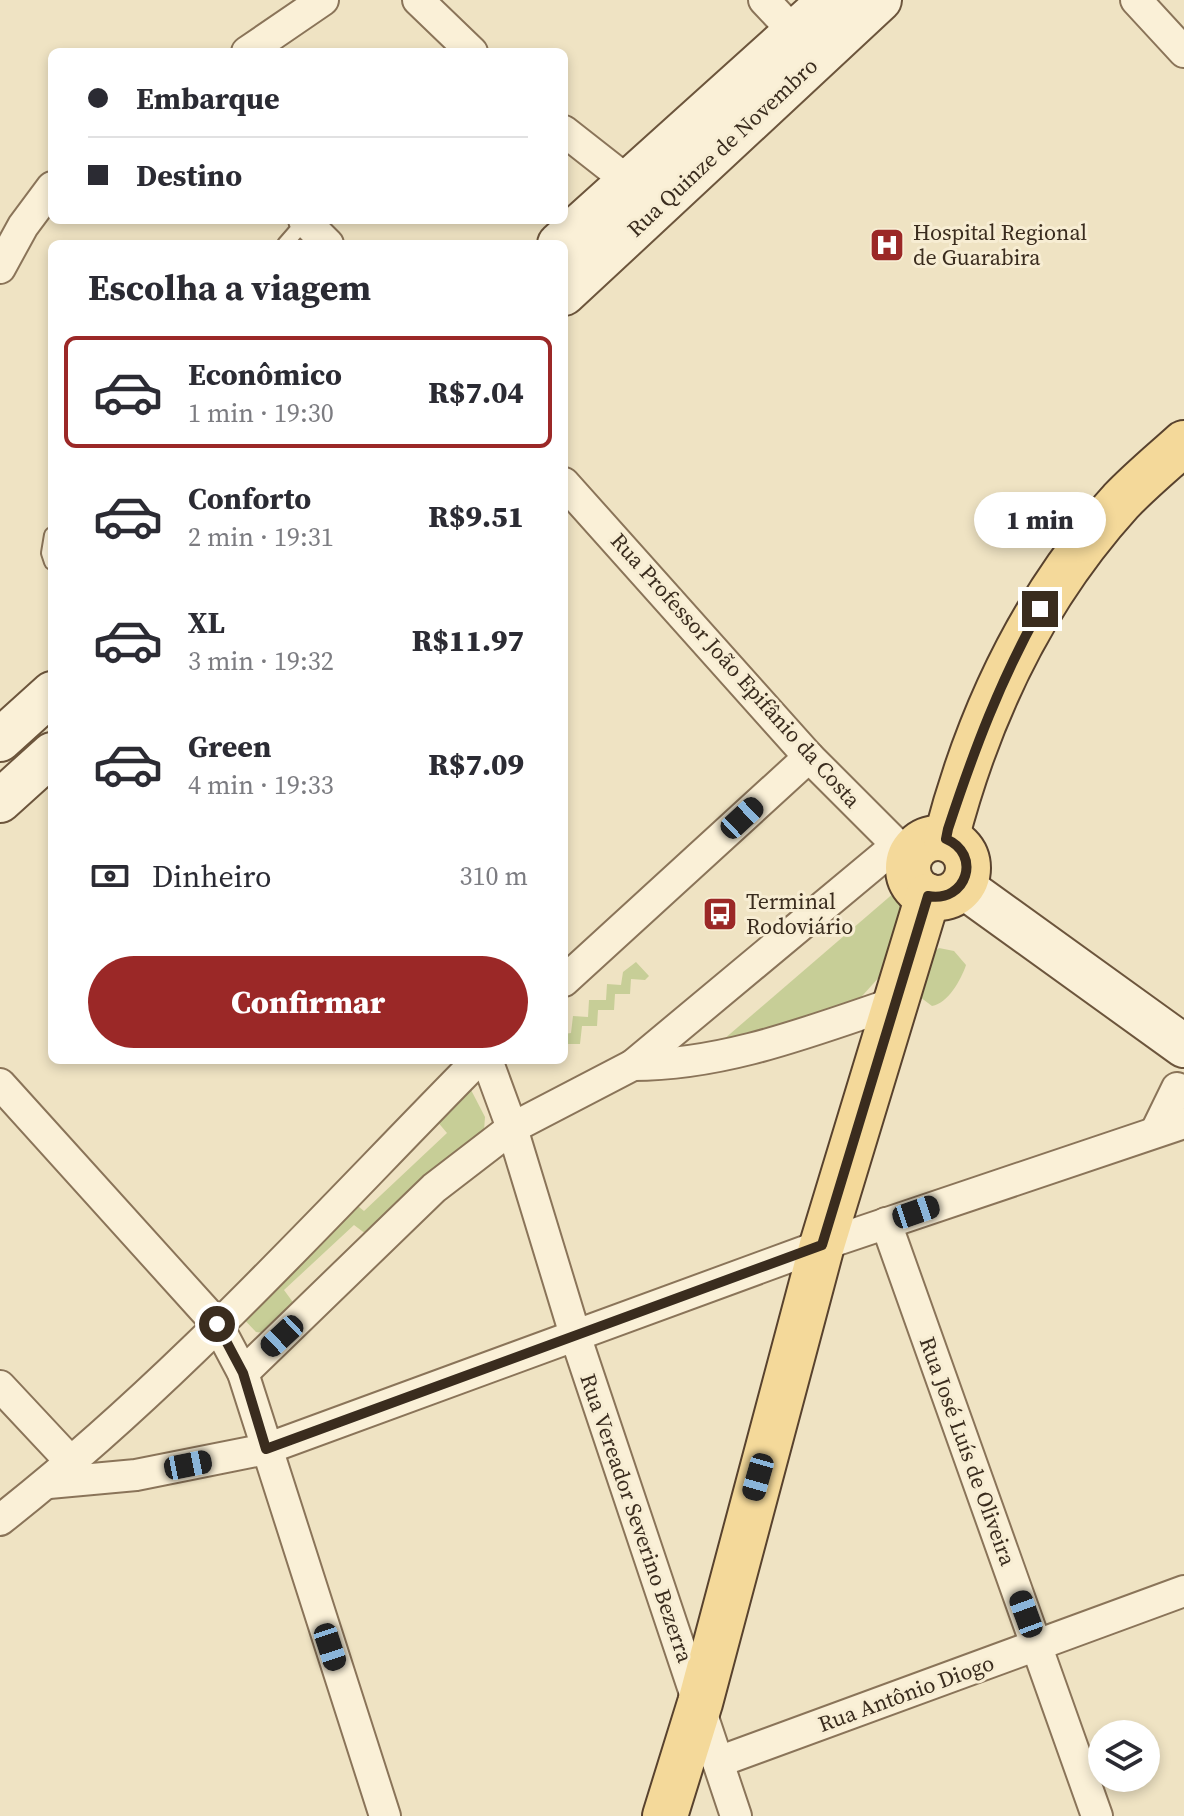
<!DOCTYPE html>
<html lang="pt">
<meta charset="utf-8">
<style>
:root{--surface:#fff;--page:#f2f2f3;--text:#2b2b33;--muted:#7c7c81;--line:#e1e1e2;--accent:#9b2827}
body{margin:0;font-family:"Source Serif 4",serif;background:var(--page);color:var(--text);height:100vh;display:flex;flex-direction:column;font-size:30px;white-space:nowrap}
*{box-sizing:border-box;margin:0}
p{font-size:26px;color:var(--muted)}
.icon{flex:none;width:44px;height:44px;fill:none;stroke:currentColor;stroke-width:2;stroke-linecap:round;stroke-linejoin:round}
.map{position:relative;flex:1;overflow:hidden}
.drawer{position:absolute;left:48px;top:240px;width:520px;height:824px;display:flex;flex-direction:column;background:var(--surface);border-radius:12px;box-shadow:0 4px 12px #0003}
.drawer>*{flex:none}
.top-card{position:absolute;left:48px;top:48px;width:520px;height:176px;border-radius:12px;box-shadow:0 4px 12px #0003;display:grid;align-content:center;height:176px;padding:0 40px;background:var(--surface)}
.tools{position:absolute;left:1088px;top:1720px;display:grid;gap:16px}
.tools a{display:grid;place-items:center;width:72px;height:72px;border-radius:50%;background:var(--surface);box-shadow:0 4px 12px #0003;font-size:40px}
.end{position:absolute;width:36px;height:36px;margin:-18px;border:10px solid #3a2c1e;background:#fff;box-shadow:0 0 0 4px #fff}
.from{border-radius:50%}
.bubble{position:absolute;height:56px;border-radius:28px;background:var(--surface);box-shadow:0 4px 12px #0003;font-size:26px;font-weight:800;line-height:56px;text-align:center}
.car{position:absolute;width:24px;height:48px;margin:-24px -12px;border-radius:10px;box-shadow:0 0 6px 2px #0007;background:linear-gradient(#222 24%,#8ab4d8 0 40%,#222 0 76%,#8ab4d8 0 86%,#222 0)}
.top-card b{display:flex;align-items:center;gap:28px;height:76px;font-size:30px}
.top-card b+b{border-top:2px solid var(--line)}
.top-card i{width:20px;height:20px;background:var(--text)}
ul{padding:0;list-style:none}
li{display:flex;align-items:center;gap:24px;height:112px;margin:0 16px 12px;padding:0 24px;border:4px solid transparent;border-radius:12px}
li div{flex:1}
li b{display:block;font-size:30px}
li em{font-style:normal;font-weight:800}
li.current{border-color:var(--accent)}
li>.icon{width:72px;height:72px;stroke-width:1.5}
h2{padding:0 40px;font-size:36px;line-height:96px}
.pay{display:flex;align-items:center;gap:20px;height:88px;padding:0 40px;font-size:30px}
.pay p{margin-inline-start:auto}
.button{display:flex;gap:16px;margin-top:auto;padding:16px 40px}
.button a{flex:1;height:92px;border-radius:48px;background:var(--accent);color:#fff;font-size:32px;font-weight:800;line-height:92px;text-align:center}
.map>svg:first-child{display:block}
.green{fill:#c7ce97}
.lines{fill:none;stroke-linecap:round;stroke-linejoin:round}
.lane-casing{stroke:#8a7459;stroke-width:18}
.street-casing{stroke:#8a7459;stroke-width:34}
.secondary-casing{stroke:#6c553c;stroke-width:46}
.primary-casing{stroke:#58422e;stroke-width:48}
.lane{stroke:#faf0d7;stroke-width:14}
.street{stroke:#faf0d7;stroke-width:30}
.secondary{stroke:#faf0d7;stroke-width:42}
.primary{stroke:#f4d99a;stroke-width:44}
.route{stroke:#3a2c1e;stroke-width:10}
.labels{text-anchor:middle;stroke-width:6;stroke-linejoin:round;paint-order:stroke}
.street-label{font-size:22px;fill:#3a2c1e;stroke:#f7edd3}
.poi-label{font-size:22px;fill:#3a2c1e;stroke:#f7edd3;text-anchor:start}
</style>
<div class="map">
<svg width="1184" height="1816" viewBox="0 0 1184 1816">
<rect width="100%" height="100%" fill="#efe3c3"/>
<!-- green -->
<g class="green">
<polygon points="906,890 909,893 882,974 853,1006 716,1046 895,892"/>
<path d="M939,948L954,951L966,965C961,980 948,1003 932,1006L920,997L930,955Z"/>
<polygon points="636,962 649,976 645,980 631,979 630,994 615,994 614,1010 598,1010 597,1026 582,1026 580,1044 564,1044 564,1034 571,1033 573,1016 588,1017 589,1000 606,1000 607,984 621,985 623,972"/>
<polygon points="470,1088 485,1117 484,1131 366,1234 354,1225 284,1290 295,1305 265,1333 256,1332 239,1314 353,1202 364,1211 447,1133 436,1120"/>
</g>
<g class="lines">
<!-- lane casing -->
<g class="lane-casing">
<g id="lane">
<polyline points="285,244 305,221"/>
<polyline points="52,535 49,553 52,562"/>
</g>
</g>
<!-- street casing -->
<g class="street-casing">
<g id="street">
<polyline points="418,0 472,52"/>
<polyline points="764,0 794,32"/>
<polyline points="1136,0 1184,52"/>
<polyline points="247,52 323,0"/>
<polyline points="564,131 629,182"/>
<polyline points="304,220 328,244"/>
<polyline points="0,268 23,226 52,187"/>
<polyline points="564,483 809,757 897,845 912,853"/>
<polyline points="564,981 809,757"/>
<polyline points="487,1060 512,1128 576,1338 736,1816"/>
<path d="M633,1065C725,1065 811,1031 897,1002"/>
<polyline points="0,1084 217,1324 243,1373 385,1816"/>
<polyline points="1156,1131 1177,1088"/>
<polyline points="886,1223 1097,1816"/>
<polyline points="243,1373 434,1188 512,1128 633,1065 897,845"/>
<polyline points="0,1386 72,1463"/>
<polyline points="49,1483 136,1475 266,1449 822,1245 1184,1123"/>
<path d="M0,1520C174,1384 323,1217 478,1060"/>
<polyline points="718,1762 1184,1591"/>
</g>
</g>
<!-- secondary casing -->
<g class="secondary-casing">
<g id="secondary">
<polyline points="559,244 830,0"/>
<polyline points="564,294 880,0"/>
<polyline points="0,740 52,693"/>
<polyline points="0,801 52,754"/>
<polyline points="962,886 1184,1046"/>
</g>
</g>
<!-- primary casing -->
<g class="primary-casing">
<g id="primary">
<circle cx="938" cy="868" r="30"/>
<path d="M946,839C978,715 1034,597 1121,501C1140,481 1163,462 1184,443"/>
<polyline points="665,1816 700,1703 822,1245 928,896"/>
</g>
</g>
<!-- lane -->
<use href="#lane" class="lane"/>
<!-- street -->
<use href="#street" class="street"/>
<!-- secondary -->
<use href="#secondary" class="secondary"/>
<!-- primary -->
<use href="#primary" class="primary"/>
</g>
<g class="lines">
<!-- route -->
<path class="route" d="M217,1324L243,1373L266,1449L822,1245L928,896C967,903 982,854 946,839L948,829C974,750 1000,681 1040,609"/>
</g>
<!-- icons -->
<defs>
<g id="hospital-square" transform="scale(1.8)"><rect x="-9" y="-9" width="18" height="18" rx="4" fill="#9b2827" stroke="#f7edd3"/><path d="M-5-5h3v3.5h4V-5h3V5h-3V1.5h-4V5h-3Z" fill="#fff"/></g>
<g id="bus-square" transform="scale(1.8)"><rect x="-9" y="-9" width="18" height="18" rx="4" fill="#9b2827" stroke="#f7edd3"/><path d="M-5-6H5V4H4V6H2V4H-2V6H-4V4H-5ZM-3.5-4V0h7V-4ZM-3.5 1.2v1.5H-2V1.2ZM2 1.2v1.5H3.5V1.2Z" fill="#fff"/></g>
</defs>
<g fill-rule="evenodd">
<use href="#hospital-square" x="887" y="245"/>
<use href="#bus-square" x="720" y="914"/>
</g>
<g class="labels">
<!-- street labels -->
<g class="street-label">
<text transform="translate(722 147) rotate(-43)" y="8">Rua Quinze de Novembro</text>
<text transform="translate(736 670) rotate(48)" y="8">Rua Professor João Epifânio da Costa</text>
<text transform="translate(968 1451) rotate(70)" y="8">Rua José Luís de Oliveira</text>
<text transform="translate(637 1518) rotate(71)" y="8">Rua Vereador Severino Bezerra</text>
<text transform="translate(906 1693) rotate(-20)" y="8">Rua Antônio Diogo</text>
</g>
<!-- poi labels -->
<g class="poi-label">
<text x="913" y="240">Hospital Regional<tspan x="913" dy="25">de Guarabira</tspan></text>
<text x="746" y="909">Terminal<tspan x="746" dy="25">Rodoviário</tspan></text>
</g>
</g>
</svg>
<div class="tools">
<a><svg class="icon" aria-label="layers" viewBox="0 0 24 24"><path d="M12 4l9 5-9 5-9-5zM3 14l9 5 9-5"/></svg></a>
</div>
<i class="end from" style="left:217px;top:1324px"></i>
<i class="end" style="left:1040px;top:609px"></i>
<div class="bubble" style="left:974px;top:492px;width:132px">1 min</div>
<i class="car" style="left:742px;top:818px;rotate:47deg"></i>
<i class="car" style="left:916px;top:1212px;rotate:71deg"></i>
<i class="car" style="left:282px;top:1336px;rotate:227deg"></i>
<i class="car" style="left:188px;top:1465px;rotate:79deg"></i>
<i class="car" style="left:758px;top:1477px;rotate:196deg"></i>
<i class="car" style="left:1026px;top:1614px;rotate:340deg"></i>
<i class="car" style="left:330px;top:1647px;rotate:162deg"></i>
<div class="top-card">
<b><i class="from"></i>Embarque</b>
<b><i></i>Destino</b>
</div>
<section class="drawer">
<h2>Escolha a viagem</h2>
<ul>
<li class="current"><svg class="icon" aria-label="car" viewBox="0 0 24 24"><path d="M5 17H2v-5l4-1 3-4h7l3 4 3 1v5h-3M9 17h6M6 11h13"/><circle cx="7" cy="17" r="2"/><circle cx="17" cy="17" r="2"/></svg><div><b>Econômico</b><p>1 min · 19:30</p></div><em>R$7.04</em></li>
<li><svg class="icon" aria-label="car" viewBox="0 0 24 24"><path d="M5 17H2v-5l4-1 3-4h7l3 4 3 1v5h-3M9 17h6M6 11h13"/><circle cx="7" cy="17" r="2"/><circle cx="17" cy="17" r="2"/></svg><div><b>Conforto</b><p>2 min · 19:31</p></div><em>R$9.51</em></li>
<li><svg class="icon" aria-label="car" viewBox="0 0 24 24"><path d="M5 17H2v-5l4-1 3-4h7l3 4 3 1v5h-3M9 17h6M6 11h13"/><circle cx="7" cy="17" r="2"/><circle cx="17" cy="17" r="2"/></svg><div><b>XL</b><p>3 min · 19:32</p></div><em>R$11.97</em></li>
<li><svg class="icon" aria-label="car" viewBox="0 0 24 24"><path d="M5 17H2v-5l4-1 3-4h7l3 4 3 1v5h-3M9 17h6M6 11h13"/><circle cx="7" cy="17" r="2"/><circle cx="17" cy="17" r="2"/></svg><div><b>Green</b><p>4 min · 19:33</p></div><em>R$7.09</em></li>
</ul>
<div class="pay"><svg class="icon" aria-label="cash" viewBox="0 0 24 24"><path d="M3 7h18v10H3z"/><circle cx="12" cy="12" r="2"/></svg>Dinheiro<p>310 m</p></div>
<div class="button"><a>Confirmar</a></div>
</section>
</div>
